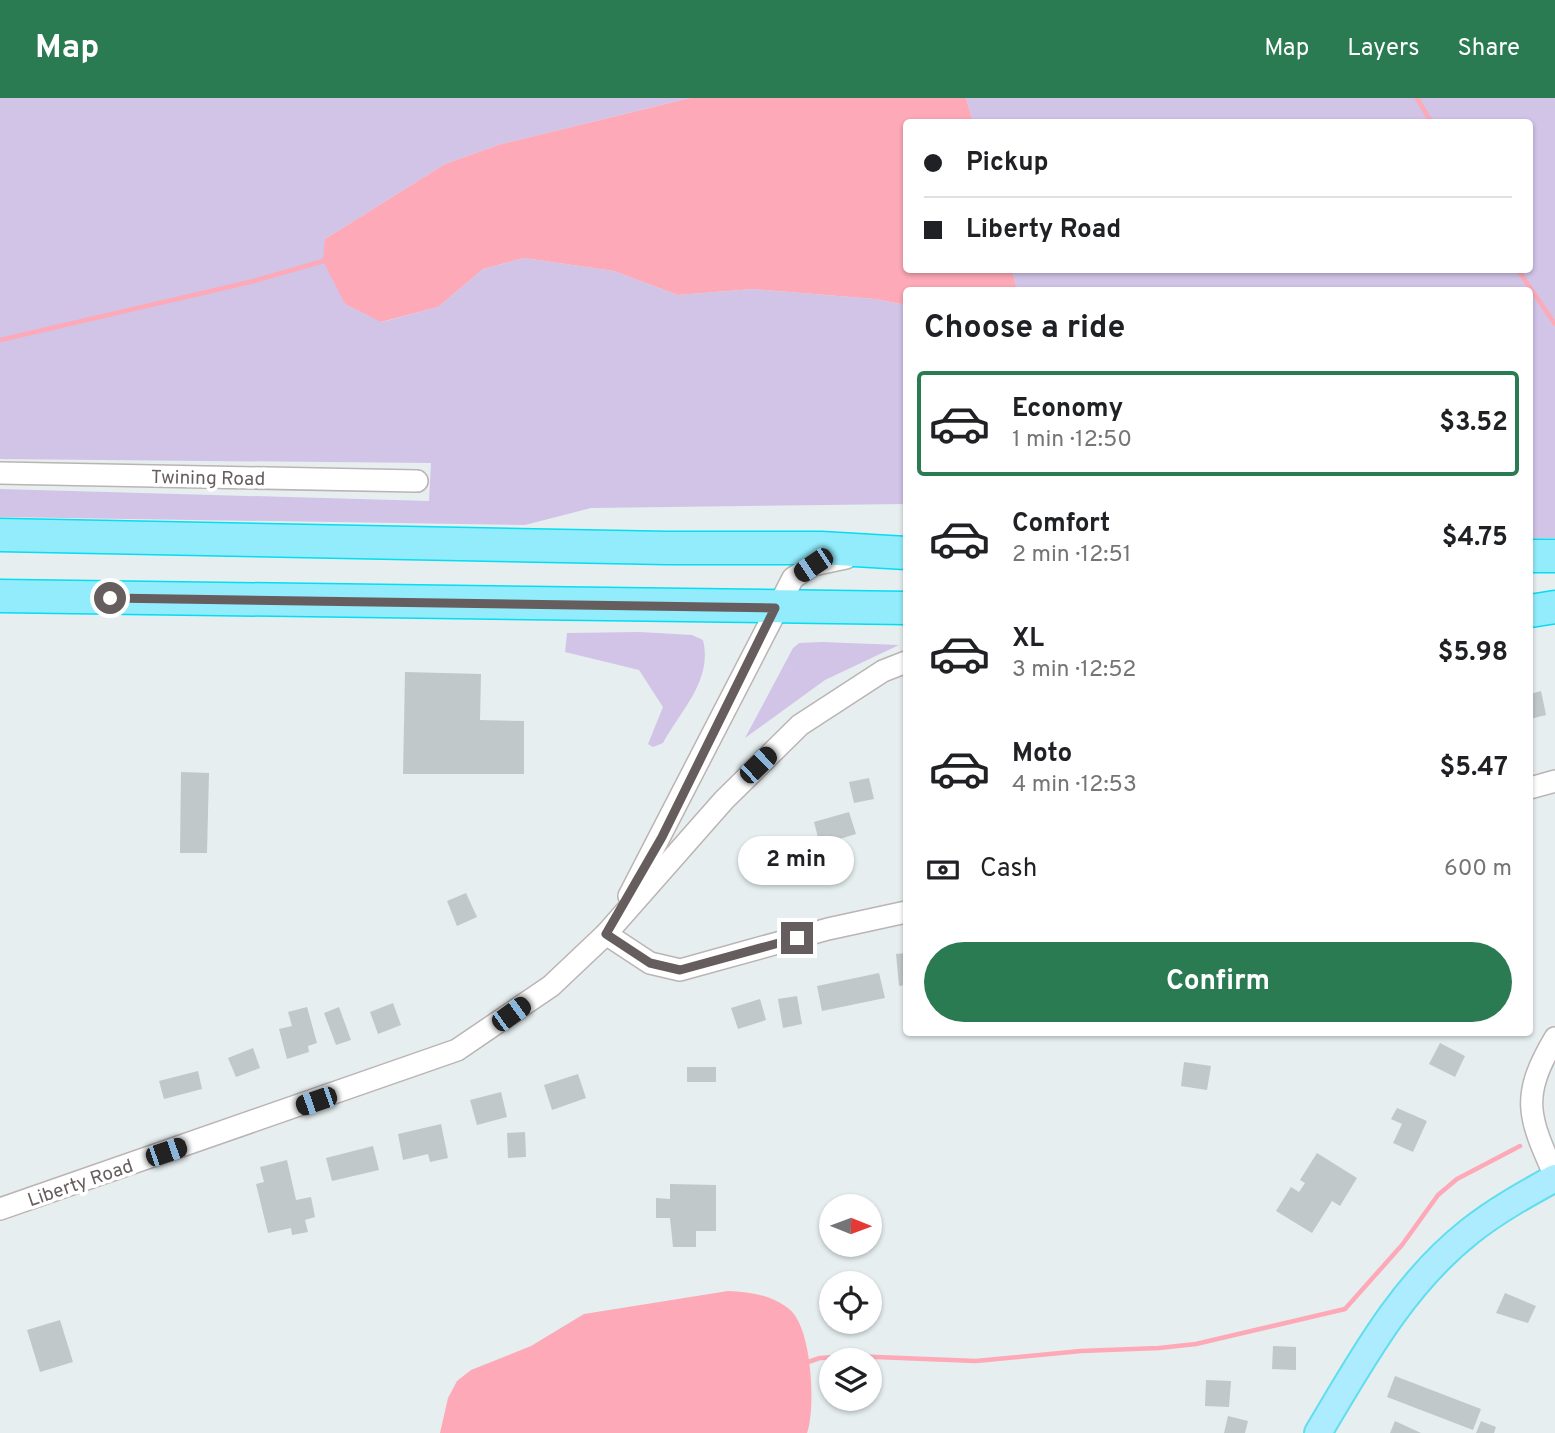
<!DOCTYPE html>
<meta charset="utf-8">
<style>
:root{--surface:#fff;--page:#f2f2f2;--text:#202124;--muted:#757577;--line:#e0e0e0;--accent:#2a7a52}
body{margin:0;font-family:Overpass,sans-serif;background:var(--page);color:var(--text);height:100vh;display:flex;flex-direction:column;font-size:26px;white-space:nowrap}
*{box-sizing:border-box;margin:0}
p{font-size:23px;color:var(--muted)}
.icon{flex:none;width:38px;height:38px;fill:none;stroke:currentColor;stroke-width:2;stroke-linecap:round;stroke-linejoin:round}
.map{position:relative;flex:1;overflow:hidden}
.sheet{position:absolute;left:903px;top:189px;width:630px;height:749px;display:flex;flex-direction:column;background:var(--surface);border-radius:7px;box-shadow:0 2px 5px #0004}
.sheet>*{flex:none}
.hud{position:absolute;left:903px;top:21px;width:630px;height:154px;border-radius:7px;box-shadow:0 2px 5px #0004;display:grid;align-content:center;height:154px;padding:0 21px;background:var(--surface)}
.needle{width:46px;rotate:91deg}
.buttons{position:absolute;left:819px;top:1096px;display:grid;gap:14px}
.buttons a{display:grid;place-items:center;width:63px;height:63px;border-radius:50%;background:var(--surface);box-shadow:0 2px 5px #0004;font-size:35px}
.end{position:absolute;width:32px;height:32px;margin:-16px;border:9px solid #665e5e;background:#fff;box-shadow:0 0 0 4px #fff}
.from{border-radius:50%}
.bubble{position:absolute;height:49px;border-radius:24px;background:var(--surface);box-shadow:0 2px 5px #0004;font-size:23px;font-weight:700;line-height:49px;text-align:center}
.car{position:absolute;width:21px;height:42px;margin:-21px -10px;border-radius:9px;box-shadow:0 0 5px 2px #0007;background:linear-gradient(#222 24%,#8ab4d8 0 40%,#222 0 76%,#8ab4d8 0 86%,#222 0)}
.hud b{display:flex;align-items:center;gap:24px;height:66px;font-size:26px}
.hud b+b{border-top:2px solid var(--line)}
.hud i{width:18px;height:18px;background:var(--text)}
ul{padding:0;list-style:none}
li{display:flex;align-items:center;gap:21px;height:105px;margin:0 14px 10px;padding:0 7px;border:4px solid transparent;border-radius:7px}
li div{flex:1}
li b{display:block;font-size:26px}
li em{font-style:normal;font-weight:700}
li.selected{border-color:var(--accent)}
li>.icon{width:63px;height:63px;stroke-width:1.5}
h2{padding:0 21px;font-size:32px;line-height:84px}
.pay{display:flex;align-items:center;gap:18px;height:77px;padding:0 21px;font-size:26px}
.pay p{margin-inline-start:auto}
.action{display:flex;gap:14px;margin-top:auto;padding:14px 21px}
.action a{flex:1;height:80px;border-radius:42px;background:var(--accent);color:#fff;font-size:28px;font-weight:700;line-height:80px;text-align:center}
header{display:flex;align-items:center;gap:42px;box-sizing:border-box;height:98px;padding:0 35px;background:var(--accent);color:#fff}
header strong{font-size:33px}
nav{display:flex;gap:38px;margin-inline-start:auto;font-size:24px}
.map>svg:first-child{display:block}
.green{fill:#d1c4e7}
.water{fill:#fda9b7}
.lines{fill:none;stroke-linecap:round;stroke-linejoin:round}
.stream{stroke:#fda9b7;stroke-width:4.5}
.building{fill:#c0c8c9}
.minor-casing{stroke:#bbb4b3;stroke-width:24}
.major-casing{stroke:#60deef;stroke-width:30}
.highway-casing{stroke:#04ddf2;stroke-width:35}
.minor{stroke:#fff;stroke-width:21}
.major{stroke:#adebfe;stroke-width:26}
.highway{stroke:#92ecfb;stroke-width:32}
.route{stroke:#665e5e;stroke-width:9}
.labels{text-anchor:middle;stroke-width:7;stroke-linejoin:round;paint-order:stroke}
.street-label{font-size:19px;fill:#665e5e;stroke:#fff}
</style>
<header>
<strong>Map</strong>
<nav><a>Map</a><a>Layers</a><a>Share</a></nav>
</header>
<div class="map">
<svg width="1555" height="1335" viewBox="0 0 1555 1335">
<rect width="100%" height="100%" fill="#e6eef0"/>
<!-- green -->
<g class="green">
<polygon points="0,0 690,0 498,47 445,66 325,141 345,206 382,224 438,209 483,171 524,160 614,173 678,197 753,191 875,201 906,207 906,406 591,410 525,427 0,419 0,391 429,403 431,365 0,361"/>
<polygon points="966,0 1555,0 1555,440 1530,441 1530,192 1017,192 1012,172 1530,172 1530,24 973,24"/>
<path d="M640,534L692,537L703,542C713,582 681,612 663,645L653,649L648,646L663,609L639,572L565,554L567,535Z"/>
<polygon points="822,544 899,547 825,582 745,640 793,550 799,545"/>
</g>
<!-- water -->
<g class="water">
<polygon points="690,0 966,0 973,24 906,24 906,172 1012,172 1017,192 906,192 906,207 875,201 753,191 678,197 614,173 524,160 483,171 438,209 381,224 345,206 323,163 325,141 445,66 498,47"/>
<path d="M728,1193C750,1194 772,1197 789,1211C812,1228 816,1310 807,1335H440L448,1300L457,1283L471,1272L531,1248L584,1216Z"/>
</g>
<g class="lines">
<!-- stream -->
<g class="stream">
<polyline points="1417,0 1431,24"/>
<polyline points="1518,172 1555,226"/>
<polyline points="0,242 250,184 327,162"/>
<polyline points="805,1265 820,1260 851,1258 976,1263 1081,1253 1159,1250 1196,1246 1345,1211 1402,1147 1438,1097 1457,1081 1520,1048"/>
</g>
</g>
<!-- building -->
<g class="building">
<polygon points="405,574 481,576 480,622 524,623 524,676 403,676"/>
<polygon points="1541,593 1546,617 1530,621 1530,596"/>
<polygon points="181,674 209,675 207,755 180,755"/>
<polygon points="869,680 874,701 854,705 849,684"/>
<polygon points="849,714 856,736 820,747 814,724"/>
<polygon points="466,795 477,819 457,828 447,803"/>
<polygon points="906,855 906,887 899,888 896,856"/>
<polygon points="879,875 885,900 822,913 817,888"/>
<polygon points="797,898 802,926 783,930 778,901"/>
<polygon points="760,901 766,922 738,931 731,910"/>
<polygon points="393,905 401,927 378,936 370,914"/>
<polygon points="307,909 317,945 308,948 309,954 287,961 279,931 292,928 288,914"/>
<polygon points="339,909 351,942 336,947 324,915"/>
<polygon points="1440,945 1465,958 1455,979 1429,966"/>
<polygon points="253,950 260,970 236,979 228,960"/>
<polygon points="1184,964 1211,968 1207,992 1181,988"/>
<rect x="687" y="969" width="29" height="15"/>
<polygon points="198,973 202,991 164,1001 159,983"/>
<polygon points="578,976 586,1000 552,1012 544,987"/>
<polygon points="501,994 507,1019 477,1027 470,1002"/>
<polygon points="1397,1010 1427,1023 1413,1054 1393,1045 1402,1026 1391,1021"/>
<polygon points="441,1026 448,1060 430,1064 428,1056 403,1062 398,1036"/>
<polygon points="525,1034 526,1059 508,1060 507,1035"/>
<polygon points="373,1048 379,1072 332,1083 326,1060"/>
<polygon points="1317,1055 1357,1080 1340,1108 1332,1103 1312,1135 1276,1113 1291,1089 1299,1094 1305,1085 1300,1082"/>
<polygon points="287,1062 296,1102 311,1099 315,1119 305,1122 308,1134 292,1137 291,1130 268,1135 256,1086 264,1084 260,1069"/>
<polygon points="670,1086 716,1087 716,1133 696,1133 696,1149 673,1149 670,1120 656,1120 656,1100 670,1101"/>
<polygon points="1505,1195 1536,1208 1528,1225 1496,1215"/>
<polygon points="60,1222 73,1264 40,1274 27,1232"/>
<polygon points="1273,1248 1296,1249 1296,1272 1272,1271"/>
<polygon points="1395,1278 1481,1311 1473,1332 1387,1299"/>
<polygon points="1206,1282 1231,1283 1229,1309 1205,1308"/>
<polygon points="1228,1318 1248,1323 1245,1335 1224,1335"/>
<polygon points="1395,1323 1421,1335 1390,1335"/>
<polygon points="1481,1323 1496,1329 1494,1335 1476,1335"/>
</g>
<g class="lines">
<!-- minor casing -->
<g class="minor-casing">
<g id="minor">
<polyline points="0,375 417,383"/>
<polyline points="1530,690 1555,683"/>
<polyline points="629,798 793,480 813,467 846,460"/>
<polyline points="606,836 650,865 680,872 828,831 906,814"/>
<path d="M1555,940C1520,999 1528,1018 1555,1078"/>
<polyline points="0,1111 457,952 551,888 606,836 724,702 800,627 883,573 906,564"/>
</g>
</g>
<!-- major casing -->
<g class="major-casing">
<path id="major" d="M1318,1335C1361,1263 1402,1187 1469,1134C1495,1113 1526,1096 1555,1080"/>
</g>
<!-- highway casing -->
<g class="highway-casing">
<g id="highway">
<polyline points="0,437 667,450 821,450 906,455"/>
<polyline points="1530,458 1555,458"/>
<polyline points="0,498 906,510"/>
<polyline points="1530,513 1555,509"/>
</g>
</g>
<!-- minor -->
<use href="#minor" class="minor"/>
<!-- major -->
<use href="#major" class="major"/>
<!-- highway -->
<use href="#highway" class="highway"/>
</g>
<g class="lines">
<!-- route -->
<polyline class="route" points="110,500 775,510 662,739 606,836 650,865 680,872 797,840"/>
</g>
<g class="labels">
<!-- street labels -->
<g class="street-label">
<text transform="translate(208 379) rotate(1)" y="7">Twining Road</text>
<text transform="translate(80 1084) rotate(-19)" y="7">Liberty Road</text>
</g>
</g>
</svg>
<div class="buttons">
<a><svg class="needle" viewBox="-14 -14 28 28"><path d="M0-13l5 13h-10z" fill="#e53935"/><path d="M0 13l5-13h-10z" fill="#757577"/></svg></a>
<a><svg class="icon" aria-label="locate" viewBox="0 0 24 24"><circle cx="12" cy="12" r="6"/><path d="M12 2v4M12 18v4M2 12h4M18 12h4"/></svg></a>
<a><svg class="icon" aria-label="layers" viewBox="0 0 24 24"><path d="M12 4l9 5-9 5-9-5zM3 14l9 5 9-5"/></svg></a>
</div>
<i class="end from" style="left:110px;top:500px"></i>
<i class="end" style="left:797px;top:840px"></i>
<div class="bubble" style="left:738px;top:738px;width:116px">2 min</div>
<i class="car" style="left:813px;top:467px;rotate:236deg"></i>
<i class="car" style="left:758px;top:667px;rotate:46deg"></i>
<i class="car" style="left:511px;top:916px;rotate:54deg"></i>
<i class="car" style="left:316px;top:1003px;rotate:251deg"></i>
<i class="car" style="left:166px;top:1054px;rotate:71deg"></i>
<div class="hud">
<b><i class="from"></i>Pickup</b>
<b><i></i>Liberty Road</b>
</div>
<section class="sheet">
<h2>Choose a ride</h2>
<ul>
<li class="selected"><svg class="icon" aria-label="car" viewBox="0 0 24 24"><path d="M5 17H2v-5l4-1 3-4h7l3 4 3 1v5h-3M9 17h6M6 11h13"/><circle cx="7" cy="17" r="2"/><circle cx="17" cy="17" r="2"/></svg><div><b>Economy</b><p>1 min · 12:50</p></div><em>$3.52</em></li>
<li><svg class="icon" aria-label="car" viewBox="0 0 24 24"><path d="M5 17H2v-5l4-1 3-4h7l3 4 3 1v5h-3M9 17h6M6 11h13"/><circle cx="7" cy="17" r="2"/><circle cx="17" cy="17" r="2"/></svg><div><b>Comfort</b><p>2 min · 12:51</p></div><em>$4.75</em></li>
<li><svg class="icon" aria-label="car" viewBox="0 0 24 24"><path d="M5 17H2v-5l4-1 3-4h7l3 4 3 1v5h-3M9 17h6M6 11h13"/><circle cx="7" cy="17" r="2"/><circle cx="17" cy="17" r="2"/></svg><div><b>XL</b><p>3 min · 12:52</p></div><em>$5.98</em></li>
<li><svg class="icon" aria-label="car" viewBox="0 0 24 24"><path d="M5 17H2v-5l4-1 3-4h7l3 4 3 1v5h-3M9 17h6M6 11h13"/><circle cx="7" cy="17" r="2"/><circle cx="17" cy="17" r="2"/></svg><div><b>Moto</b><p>4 min · 12:53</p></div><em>$5.47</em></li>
</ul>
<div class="pay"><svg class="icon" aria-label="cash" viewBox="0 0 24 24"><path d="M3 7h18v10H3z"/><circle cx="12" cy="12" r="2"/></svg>Cash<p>600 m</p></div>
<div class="action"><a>Confirm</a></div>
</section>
</div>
